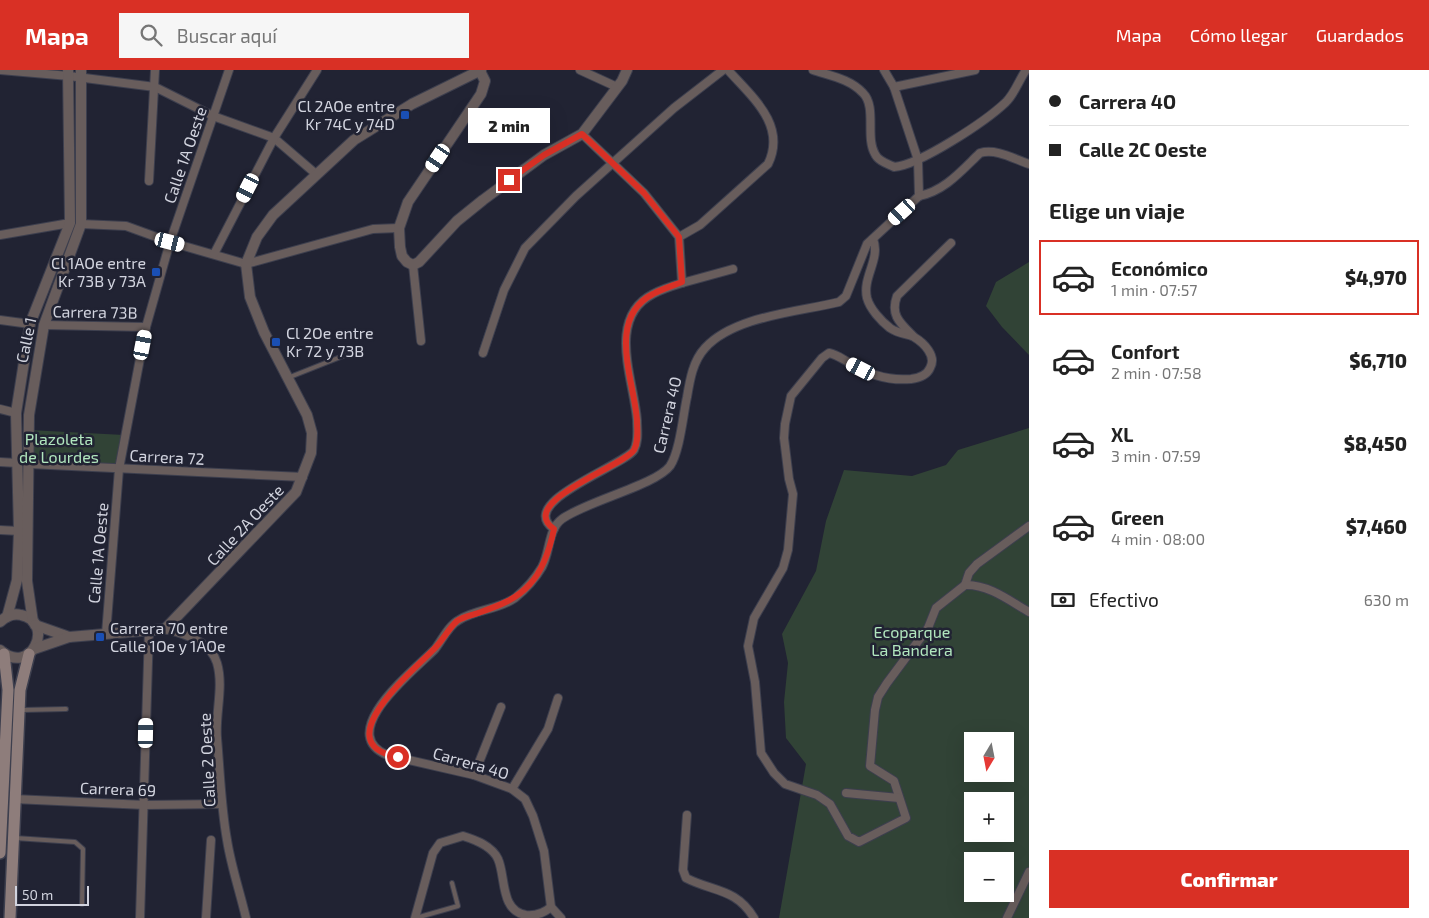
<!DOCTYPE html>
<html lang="es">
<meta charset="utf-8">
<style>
:root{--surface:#fff;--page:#f6f6f6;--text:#222;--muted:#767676;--line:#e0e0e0;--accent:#d93025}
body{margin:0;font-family:"Exo 2",sans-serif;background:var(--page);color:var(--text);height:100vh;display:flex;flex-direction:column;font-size:19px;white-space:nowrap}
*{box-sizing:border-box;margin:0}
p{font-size:16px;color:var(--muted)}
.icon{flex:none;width:28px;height:28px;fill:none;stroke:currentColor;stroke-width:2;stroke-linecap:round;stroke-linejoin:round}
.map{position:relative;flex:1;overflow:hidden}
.drawer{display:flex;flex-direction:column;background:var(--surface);width:400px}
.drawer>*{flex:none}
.guide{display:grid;align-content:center;height:110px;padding:0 20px;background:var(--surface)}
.needle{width:32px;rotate:190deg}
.fabs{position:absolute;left:964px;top:662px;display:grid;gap:10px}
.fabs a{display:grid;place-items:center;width:50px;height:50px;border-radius:0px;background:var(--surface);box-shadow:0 5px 20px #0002;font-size:25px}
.scale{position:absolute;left:15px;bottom:12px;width:74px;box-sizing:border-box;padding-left:5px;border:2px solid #d1d3de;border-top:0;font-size:14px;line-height:18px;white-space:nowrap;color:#d1d3de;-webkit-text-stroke:4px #212333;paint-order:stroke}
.end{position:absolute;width:22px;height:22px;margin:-11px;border:6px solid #d93025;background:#fff;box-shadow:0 0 0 2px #fff}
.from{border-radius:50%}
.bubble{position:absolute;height:35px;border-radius:0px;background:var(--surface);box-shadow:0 5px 20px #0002;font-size:16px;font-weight:800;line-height:35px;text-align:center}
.car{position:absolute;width:15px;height:30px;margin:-15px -8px;border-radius:6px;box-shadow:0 0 4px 1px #0007;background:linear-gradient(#fff 24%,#345 0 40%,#fff 0 76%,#345 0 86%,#fff 0)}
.guide b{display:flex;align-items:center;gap:18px;height:48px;font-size:19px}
.guide b+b{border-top:1px solid var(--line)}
.guide i{width:12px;height:12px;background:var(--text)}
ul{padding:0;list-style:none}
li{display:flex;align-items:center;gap:15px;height:75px;margin:0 10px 8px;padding:0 10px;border:2px solid transparent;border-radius:0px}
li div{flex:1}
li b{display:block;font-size:19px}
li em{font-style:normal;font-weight:800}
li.active{border-color:var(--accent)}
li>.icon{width:45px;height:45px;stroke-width:1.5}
h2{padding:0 20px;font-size:22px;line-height:60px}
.pay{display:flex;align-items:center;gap:12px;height:55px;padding:0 20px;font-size:19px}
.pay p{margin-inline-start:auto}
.action{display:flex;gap:10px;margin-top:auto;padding:10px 20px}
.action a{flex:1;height:58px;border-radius:0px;background:var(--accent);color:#fff;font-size:20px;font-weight:800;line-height:58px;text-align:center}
header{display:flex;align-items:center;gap:30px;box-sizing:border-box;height:70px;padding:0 25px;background:var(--accent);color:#fff}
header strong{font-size:24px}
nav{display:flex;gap:28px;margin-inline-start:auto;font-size:18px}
.search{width:350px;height:45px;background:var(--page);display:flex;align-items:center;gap:12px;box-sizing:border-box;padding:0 18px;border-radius:0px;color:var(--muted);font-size:19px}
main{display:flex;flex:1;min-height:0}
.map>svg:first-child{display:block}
.green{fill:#314336;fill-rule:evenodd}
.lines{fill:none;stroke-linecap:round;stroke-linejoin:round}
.service-casing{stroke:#3d3f4e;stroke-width:6}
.minor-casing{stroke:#3d3f4e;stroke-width:10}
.tertiary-casing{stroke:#3d3f4e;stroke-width:12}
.secondary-casing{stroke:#3d3f4e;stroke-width:14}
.service{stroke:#685d5c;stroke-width:4}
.minor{stroke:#685d5c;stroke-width:8}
.tertiary{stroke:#685d5c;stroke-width:10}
.secondary{stroke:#8e7d7b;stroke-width:11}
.route{stroke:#d93025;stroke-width:6}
.transit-dot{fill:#1a4fb4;stroke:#212333;stroke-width:2}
.labels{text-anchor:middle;stroke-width:5;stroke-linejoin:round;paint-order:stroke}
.poi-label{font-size:16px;fill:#d1d3de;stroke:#212333;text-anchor:end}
.street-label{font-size:16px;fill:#d1d3de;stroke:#212333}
.park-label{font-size:16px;fill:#b1e6be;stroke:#212333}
</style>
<header>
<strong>Mapa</strong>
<div class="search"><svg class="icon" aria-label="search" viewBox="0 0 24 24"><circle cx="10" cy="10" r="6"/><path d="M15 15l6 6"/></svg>Buscar aquí</div>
<nav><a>Mapa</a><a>Cómo llegar</a><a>Guardados</a></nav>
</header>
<main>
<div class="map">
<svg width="1029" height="848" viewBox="0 0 1029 848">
<rect width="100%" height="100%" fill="#212333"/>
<!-- green -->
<g class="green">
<polygon points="1029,192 1029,285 1002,257 986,236 996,212"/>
<path d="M1029,358V848H779L806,694L786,668L784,632L788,593L782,564L816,501L826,451L844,400L912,406L946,395L958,380ZM972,671H1005V704H972ZM972,731H1005V764H972ZM972,791H1005V824H972Z"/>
<polygon points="29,360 124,365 119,399 29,394"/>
</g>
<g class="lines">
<!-- service casing -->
<g class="service-casing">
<g id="service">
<polyline points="290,307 348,284"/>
<polyline points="22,640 66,639"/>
<polyline points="15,768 75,772 83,779 82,834"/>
<polyline points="416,848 458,836 452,813"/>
</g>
</g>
<!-- minor casing -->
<g class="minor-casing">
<g id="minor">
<polyline points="0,0 69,6 155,17 213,46 274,68 316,104"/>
<polyline points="580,0 617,17"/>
<path d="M813,0C831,6 850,9 863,23C877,37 865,67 875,84C878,91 888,94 894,97C920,95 986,51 1006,32C1015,23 1019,10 1026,0"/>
<polyline points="884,0 894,17 918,90 919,126"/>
<polyline points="894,17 975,0"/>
<polyline points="149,111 155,0"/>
<path d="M919,126C945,121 962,100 980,83C996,78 1014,89 1029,94"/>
<polyline points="81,154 126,156 170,172 246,194 373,159 399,158"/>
<polyline points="0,165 70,153"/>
<path d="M679,167L700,155L768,94C787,55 752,27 728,0"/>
<path d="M873,169C881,189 862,207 867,228C870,239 881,251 890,258C900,265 908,263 914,267C924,273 937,286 930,298C927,305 919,308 911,309C889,311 869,305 850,293C842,289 838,285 829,283L822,288L791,326L785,354L784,368L789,409L793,424L788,480L783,498L754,548L748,576L755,612L761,683L774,703L785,714L817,725L830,734L848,766L859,772L906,748L894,711L870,696L875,640L878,627L887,613L928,558L936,538L965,515L969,503L977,494L1029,456"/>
<polyline points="214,184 274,68 317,0"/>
<polyline points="413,195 421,271"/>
<polyline points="682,213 733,199"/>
<polyline points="0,250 30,254"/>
<polyline points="44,255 146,257"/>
<path d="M913,266C900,253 890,245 897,226L951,173"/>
<polyline points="483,283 504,220 525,178 576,126 674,38 723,0"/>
<polyline points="0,339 16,343"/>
<polyline points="0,392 17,393"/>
<polyline points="29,394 303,407"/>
<path d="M554,459C515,432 624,396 634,380C639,371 637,360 637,350C634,310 606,248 653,224C662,219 672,216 682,213L679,167L644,123L582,64"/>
<polyline points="0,460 19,461"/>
<path d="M965,515C988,514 1010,531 1029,542"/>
<path d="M165,559C183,563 211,572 217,593C224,617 215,644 217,668C220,702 221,737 227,770C231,796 240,822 246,848"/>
<polyline points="106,564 119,399 146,257 170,172 229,0"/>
<polyline points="474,705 501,637"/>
<polyline points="512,719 548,659 558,628"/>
<polyline points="846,723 899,728"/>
<polyline points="14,729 145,735 222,734"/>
<path d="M687,745L683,800L686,808C713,822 736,818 754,848"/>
<polyline points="140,848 149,560"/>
<polyline points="206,848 211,770"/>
<path d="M415,848L433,783L440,773L463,766C476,770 492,776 498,789C506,807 500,841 526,845C536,846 544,843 551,837"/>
<path d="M561,848L551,837L544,781L533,746L525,729L512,719L474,705L387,685C334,662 416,599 435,579C442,570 449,555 459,550C476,539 498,540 515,528C526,519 535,509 542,497C550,483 548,459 562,449C587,431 656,415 670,396C680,381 683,345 687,327C690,309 693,291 705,278C734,246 798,242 839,232L846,226L867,174L919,126"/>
<polyline points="1007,848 1029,802"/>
</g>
</g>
<!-- tertiary casing -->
<g class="tertiary-casing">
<g id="tertiary">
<polyline points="480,1 485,11 481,24 408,132 399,158 400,177 402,186 407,192 413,195 419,192 457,151 483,130 544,85 582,64 622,11 627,0"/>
<polyline points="7,547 17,510 19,461 16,343 30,254 70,153 68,0"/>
<path d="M0,552C6,546 13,543 21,545C56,552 31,608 0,580"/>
<polyline points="33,552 27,511 29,345 44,255 81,154 81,0"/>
<polyline points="35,555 69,567"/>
<polyline points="34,579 69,567 165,559 296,422 311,383 312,363 307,345 264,262 250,227 246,194 257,167 273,145 354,70 412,34 481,0"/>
</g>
</g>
<!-- secondary casing -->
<g class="secondary-casing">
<g id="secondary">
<polyline points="0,783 8,620 4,584"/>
<polyline points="10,848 20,620 29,584"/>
</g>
</g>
<!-- service -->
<use href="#service" class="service"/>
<!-- minor -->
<use href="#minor" class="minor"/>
<!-- tertiary -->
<use href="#tertiary" class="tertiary"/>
<!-- secondary -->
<use href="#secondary" class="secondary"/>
</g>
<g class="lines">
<!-- route -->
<path class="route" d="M398,687C325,674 412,602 433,580C442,572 448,559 457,551C462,547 472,545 478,543C498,536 516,530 530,514C544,499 550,478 554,459C515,432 624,396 634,380C639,371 637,360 637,350C634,310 606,248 653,224C662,219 672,216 682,212L679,167L644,123L582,64L544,85L509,110"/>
</g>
<!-- markers -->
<g class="transit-dot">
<rect x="400" y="40" width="10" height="10" rx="2.5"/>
<rect x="151" y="197" width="10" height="10" rx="2.5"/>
<rect x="271" y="267" width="10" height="10" rx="2.5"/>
<rect x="95" y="562" width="10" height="10" rx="2.5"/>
</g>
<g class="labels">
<!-- poi labels -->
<g class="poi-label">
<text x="395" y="42">Cl 2AOe entre<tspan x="395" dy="18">Kr 74C y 74D</tspan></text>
<text x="146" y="199">Cl 1AOe entre<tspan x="146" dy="18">Kr 73B y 73A</tspan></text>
<text x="286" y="269" text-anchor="start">Cl 2Oe entre<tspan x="286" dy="18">Kr 72 y 73B</tspan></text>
<text x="110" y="564" text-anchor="start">Carrera 70 entre<tspan x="110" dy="18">Calle 1Oe y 1AOe</tspan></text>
</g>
<!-- street labels -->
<g class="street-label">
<text transform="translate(185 85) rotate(-71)" y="6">Calle 1A Oeste</text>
<text transform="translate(95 242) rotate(1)" y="6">Carrera 73B</text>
<text transform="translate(26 270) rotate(-78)" y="6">Calle 1</text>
<text transform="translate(667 345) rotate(-77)" y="6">Carrera 4O</text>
<text transform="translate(167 387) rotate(3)" y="6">Carrera 72</text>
<text transform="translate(245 455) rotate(-47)" y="6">Calle 2A Oeste</text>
<text transform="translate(98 483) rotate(-85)" y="6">Calle 1A Oeste</text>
<text transform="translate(207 690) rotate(-93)" y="6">Calle 2 Oeste</text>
<text transform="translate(471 693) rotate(16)" y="6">Carrera 4O</text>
<text transform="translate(118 719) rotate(2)" y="6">Carrera 69</text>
</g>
<!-- park labels -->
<g class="park-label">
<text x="59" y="375">Plazoleta<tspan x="59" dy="18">de Lourdes</tspan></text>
<text x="912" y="568">Ecoparque<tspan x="912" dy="18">La Bandera</tspan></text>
</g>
</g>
</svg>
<div class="fabs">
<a><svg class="needle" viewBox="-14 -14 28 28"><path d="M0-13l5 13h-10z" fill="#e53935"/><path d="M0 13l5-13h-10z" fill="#767676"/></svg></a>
<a>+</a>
<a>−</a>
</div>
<div class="scale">50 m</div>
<i class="end from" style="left:398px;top:687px"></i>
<i class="end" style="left:509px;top:110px"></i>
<div class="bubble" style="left:468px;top:38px;width:82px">2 min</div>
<i class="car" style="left:438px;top:88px;rotate:214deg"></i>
<i class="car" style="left:248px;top:118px;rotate:207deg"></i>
<i class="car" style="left:902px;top:142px;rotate:228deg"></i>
<i class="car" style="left:170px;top:172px;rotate:104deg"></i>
<i class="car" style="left:143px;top:275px;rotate:11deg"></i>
<i class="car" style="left:861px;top:299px;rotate:297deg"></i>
<i class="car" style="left:146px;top:663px;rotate:1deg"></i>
</div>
<section class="drawer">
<div class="guide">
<b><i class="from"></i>Carrera 4O</b>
<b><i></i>Calle 2C Oeste</b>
</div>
<h2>Elige un viaje</h2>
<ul>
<li class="active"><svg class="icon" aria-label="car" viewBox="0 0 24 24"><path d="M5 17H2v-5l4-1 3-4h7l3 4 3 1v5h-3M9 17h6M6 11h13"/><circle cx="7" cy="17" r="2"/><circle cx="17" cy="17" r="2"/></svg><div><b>Económico</b><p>1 min · 07:57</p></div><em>$4,970</em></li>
<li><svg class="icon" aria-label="car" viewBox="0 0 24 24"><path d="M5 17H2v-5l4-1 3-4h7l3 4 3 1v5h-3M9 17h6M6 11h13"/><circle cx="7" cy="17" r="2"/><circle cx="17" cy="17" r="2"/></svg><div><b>Confort</b><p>2 min · 07:58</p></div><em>$6,710</em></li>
<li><svg class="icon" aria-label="car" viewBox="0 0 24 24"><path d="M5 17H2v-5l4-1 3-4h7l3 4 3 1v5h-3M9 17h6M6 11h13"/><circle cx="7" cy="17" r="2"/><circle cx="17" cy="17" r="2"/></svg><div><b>XL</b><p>3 min · 07:59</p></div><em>$8,450</em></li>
<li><svg class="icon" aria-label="car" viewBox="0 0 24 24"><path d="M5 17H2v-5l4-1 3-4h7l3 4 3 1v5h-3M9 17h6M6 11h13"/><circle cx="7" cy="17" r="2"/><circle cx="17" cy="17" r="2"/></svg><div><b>Green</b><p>4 min · 08:00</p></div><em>$7,460</em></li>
</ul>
<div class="pay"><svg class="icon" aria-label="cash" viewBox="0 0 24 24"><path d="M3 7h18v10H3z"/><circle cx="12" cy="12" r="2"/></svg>Efectivo<p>630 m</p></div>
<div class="action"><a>Confirmar</a></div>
</section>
</main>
